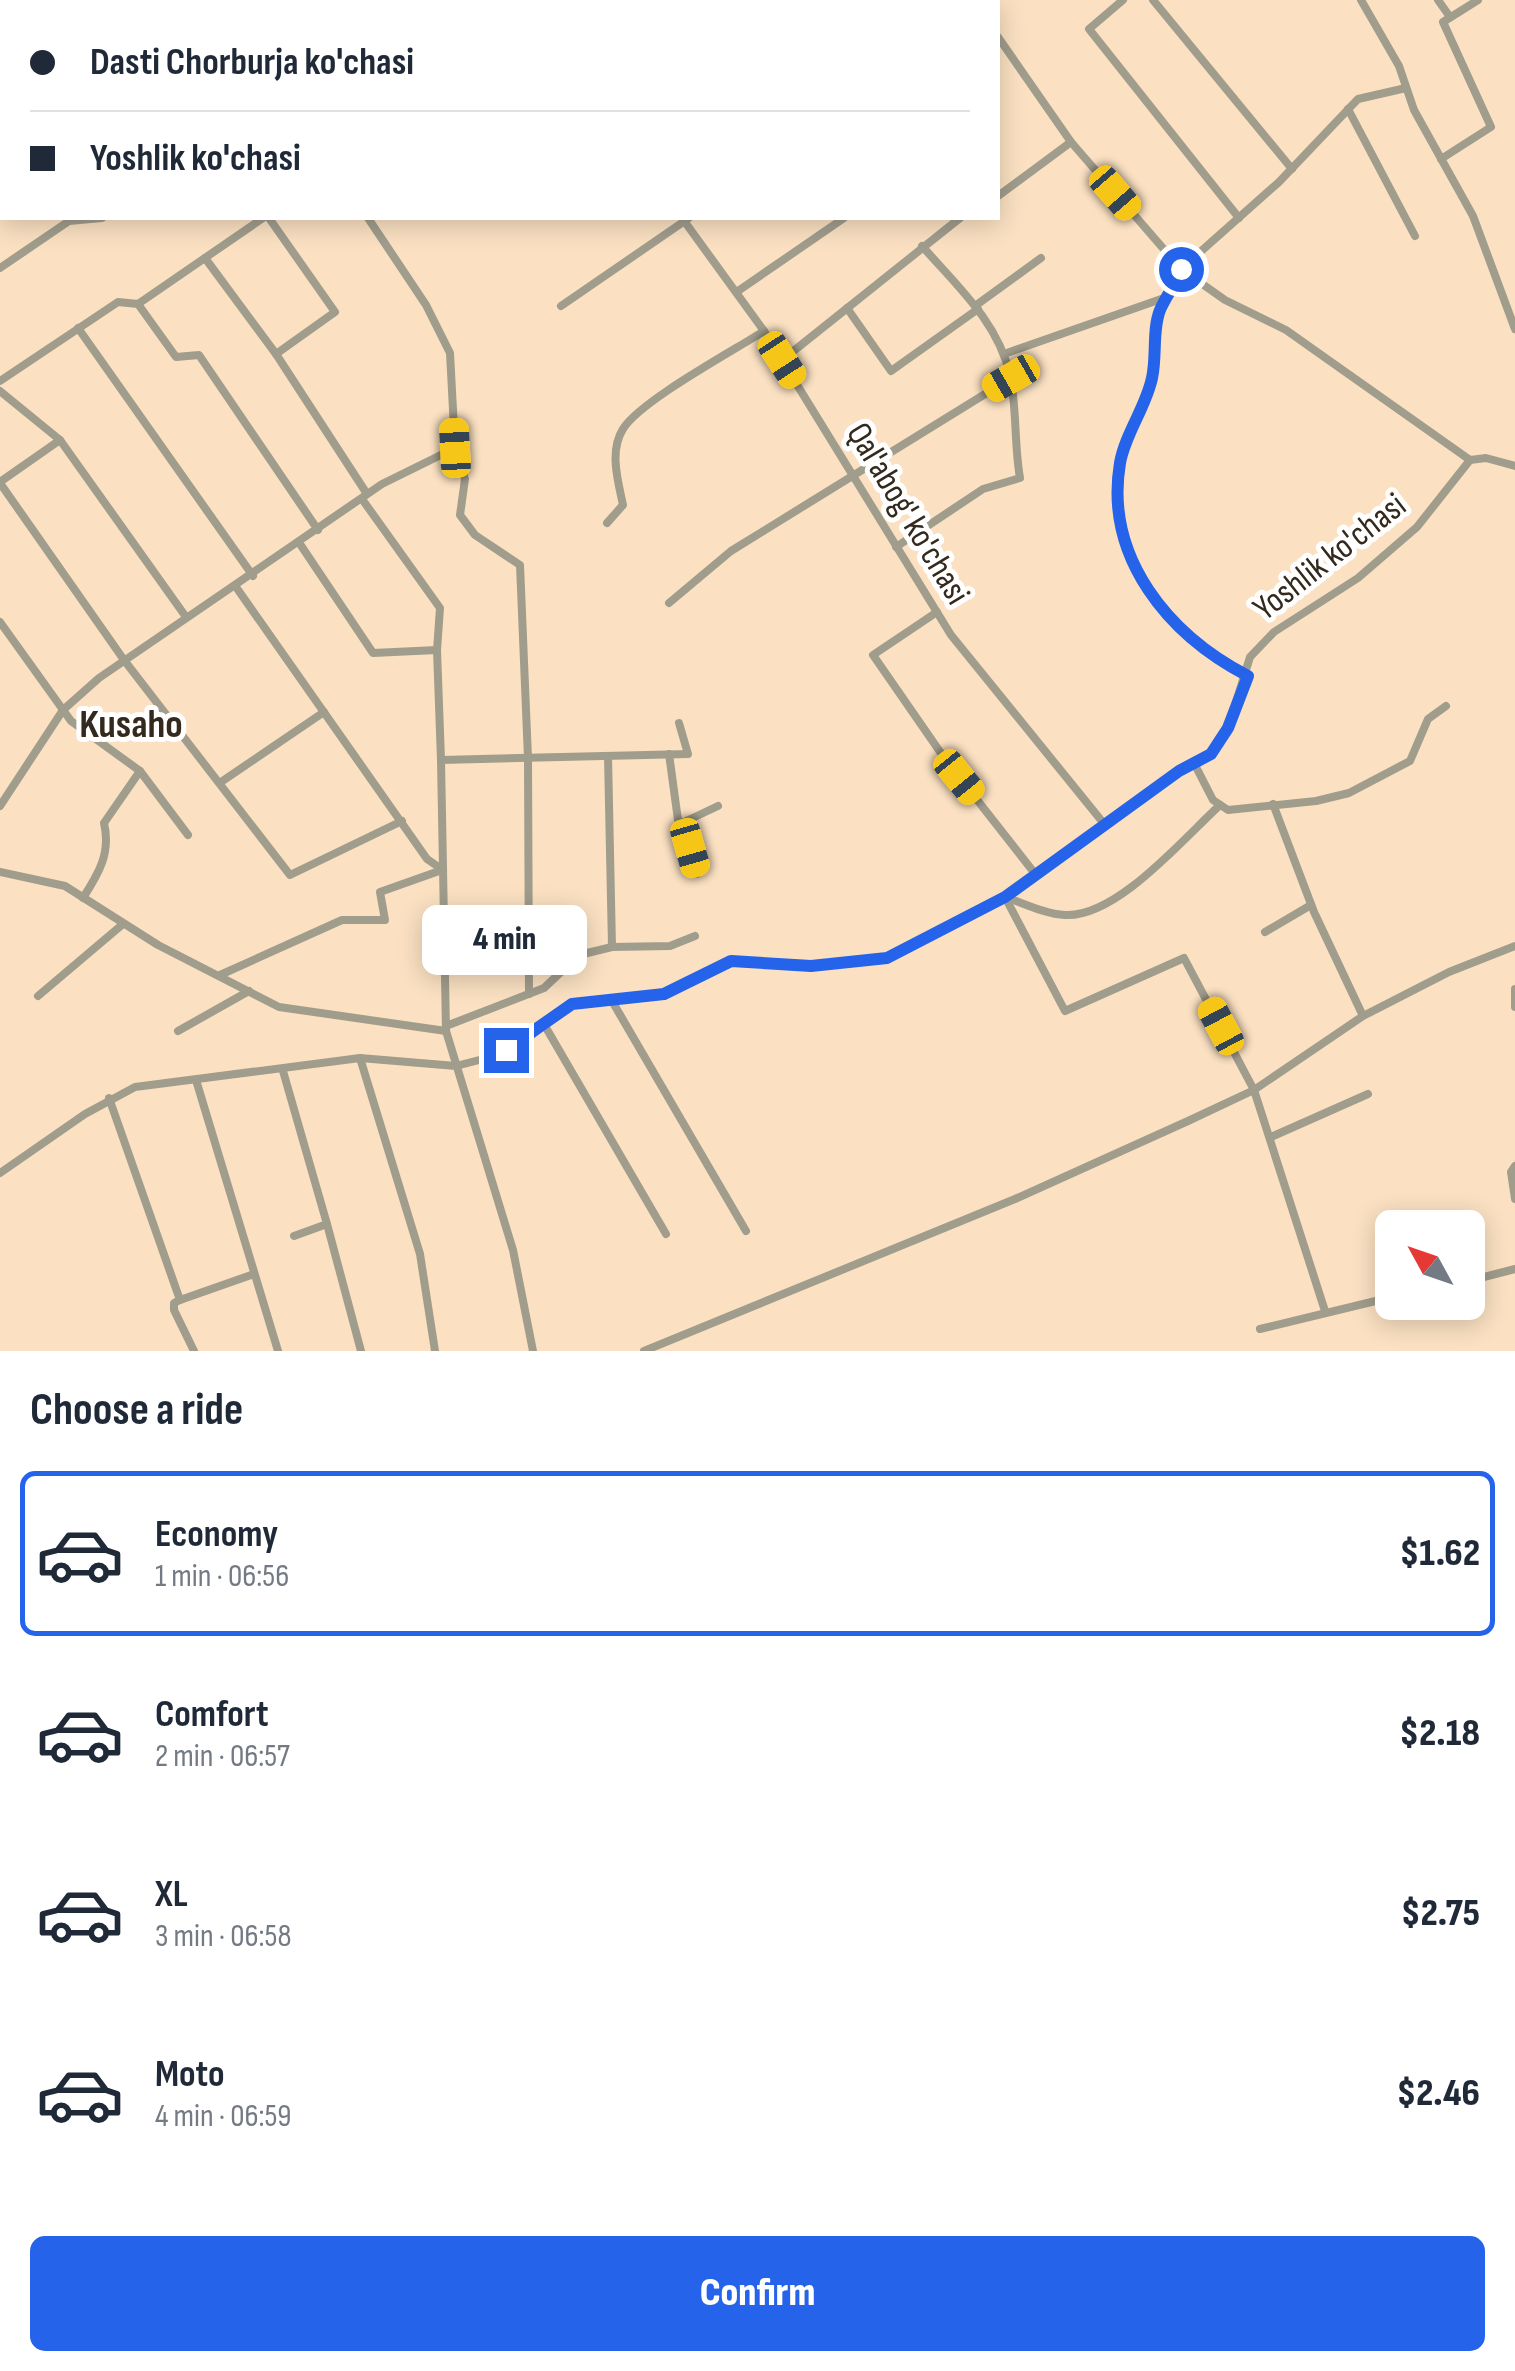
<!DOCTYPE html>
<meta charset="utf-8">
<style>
:root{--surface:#fff;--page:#f6f6f7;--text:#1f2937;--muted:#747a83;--line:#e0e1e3;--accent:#2563eb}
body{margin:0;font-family:"Sofia Sans Condensed",sans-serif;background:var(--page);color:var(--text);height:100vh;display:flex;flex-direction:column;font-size:38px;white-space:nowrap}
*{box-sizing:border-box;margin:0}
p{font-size:32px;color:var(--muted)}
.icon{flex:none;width:55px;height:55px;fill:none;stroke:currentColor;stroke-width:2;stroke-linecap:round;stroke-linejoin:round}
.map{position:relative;height:1351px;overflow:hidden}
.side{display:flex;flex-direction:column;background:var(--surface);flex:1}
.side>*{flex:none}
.banner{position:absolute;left:0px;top:0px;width:1000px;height:220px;box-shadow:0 5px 25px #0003;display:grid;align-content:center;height:220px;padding:0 30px;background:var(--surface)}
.needle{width:65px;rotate:310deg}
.buttons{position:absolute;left:1375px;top:1210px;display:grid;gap:20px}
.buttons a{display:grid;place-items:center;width:110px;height:110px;border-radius:15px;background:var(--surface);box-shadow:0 5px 25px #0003;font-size:50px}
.end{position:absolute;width:45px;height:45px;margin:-22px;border:12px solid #2563eb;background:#fff;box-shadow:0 0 0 5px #fff}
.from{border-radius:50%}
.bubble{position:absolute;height:70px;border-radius:15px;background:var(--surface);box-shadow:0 5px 25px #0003;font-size:32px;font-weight:800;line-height:70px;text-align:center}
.car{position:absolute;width:30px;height:60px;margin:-30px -15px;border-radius:12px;box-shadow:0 0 8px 2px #0007;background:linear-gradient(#f5c518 24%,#345 0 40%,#f5c518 0 76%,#345 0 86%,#f5c518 0)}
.banner b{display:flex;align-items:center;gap:35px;height:95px;font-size:38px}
.banner b+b{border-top:2px solid var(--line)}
.banner i{width:25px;height:25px;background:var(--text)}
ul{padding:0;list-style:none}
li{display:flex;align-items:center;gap:30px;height:165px;margin:0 20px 15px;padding:0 10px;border:5px solid transparent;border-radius:15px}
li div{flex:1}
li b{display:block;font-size:38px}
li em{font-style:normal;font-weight:800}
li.active{border-color:var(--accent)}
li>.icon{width:90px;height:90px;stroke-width:1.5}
h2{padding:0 30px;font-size:45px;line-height:120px}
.primary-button{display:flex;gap:20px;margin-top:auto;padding:20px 30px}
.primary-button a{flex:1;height:115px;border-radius:15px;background:var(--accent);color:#fff;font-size:40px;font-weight:800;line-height:115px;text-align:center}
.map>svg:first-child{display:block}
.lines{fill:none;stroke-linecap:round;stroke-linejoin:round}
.minor{stroke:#a19d8d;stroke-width:8}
.major{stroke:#696045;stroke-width:9}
.route{stroke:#2563eb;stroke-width:12}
.labels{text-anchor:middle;stroke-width:10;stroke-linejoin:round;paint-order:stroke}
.street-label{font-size:35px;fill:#33291d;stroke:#fff}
.quarter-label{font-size:40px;font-weight:bold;fill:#33291d;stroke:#fff}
</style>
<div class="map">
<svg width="1515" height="1351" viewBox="0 0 1515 1351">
<rect width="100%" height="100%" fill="#fbe1c2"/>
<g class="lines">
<!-- minor -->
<g class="minor">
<polyline points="4,0 5,2"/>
<polyline points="152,0 153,2"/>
<polyline points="561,0 562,2"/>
<polyline points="691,0 693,2"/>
<polyline points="802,0 804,2"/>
<polyline points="887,0 889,2"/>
<polyline points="973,0 975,2"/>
<polyline points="1123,0 1089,29 1239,218"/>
<polyline points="1153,0 1292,169"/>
<polyline points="1361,0 1399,66 1414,110 1473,216 1515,329"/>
<polyline points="1438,0 1450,17"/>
<polyline points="173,2 176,0"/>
<polyline points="846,2 851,0"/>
<path d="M998,37L1071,142L1181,269C1176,284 1166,296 1160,310C1152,330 1157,356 1152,378C1146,407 1125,434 1120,464C1104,558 1169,635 1248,676"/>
<polyline points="1406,88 1358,99 1279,182 1181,269 1225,300 1286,330 1470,460"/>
<polyline points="1348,109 1415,236"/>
<polyline points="1441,159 1491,127 1443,22 1478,0"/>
<polyline points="998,196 1071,142"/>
<polyline points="368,218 426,305 450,353 455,448 465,479 460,515 475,535 520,565 528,758 529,994"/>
<polyline points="682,218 764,331 951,635 1105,825"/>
<polyline points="205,258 276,354 335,312 269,218"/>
<polyline points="0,268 69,221 102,218"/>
<polyline points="738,291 844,218"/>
<polyline points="138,304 176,357 199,355 318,530"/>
<polyline points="561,306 689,218"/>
<polyline points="975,306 1041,258"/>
<polyline points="847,308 891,371 978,309"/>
<polyline points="78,328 253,576"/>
<polyline points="276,354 367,494"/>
<polyline points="1004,354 1167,297"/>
<polyline points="781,361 960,218"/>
<polyline points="0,381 118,302 138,304 263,218"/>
<polyline points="0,391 60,440 186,617"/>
<polyline points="1470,460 1486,458 1515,466"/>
<polyline points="0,482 60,440"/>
<polyline points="0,483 124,660 290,875 402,821"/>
<polyline points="362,499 440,608 437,650"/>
<path d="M607,523L623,505C618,481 609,451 623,429C640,401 733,351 764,331"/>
<polyline points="300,544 373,653 437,650 441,760"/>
<path d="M896,547L983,489L1020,478C1014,444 1017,408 1010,375C998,322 957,286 922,246"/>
<polyline points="236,587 427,859 443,870"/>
<polyline points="669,603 731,551 1011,378"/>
<polyline points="937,612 873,655 945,759 1036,875"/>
<path d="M0,622L71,721L140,771L104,823C111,853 99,873 83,898"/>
<polyline points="669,754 678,820 682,823 718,806"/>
<polyline points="608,756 612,947 670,946 695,936"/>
<polyline points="1195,765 1213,800 1228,810 1316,801 1349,793 1410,761 1428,719 1446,706"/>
<polyline points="140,771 188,835"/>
<polyline points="221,782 324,712"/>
<polyline points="1273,804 1314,912 1363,1016"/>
<path d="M1220,805C1182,840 1116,918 1065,915C1045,914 1023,903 1005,897L1065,1011L1184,958L1254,1090L1325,1311"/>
<polyline points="0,806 63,710 99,678 382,484 455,448"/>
<polyline points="682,823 697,874"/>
<polyline points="0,872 65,886 158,945 279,1007 446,1031"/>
<polyline points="1265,932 1311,905"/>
<polyline points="220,975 342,920 385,920 380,892 442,870"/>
<polyline points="1515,989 1515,1007"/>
<polyline points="38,996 123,924"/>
<polyline points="612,1001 746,1231"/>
<polyline points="446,1026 544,988 579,955 612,947"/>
<polyline points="545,1026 666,1234"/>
<polyline points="178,1031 249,991"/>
<polyline points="360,1058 420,1254 435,1351"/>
<polyline points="283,1071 327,1224 294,1236"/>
<polyline points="196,1080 278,1351"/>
<polyline points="109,1098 180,1300 254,1274"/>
<polyline points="1271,1137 1368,1094"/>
<polyline points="1515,1166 1511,1172 1515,1199"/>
<polyline points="0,1173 85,1114 135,1087 360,1058 456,1066 487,1058 524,1041 571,1004 665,994 731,961 811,966 887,958 1005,897 1179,771 1211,754 1228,728 1250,657 1274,632 1358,578 1417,527 1470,460"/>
<polyline points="327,1224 361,1351"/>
<polyline points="1468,1281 1515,1269"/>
<polyline points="180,1300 174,1303 174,1310 194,1351"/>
<polyline points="1260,1329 1392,1297"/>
<polyline points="533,1351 513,1250 446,1031 441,760 688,754 679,723"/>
<polyline points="644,1351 1015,1199 1188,1121 1254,1090 1363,1016 1449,972 1515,946"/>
</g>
<!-- major -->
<g class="major">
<polyline points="360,2 365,0"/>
<polyline points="0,166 2,164"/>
</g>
</g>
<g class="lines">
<!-- route -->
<path class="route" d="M506,1050L572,1004L664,994L731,961L811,966L887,958L1005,897L1179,771L1211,754L1228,728L1248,676C1169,635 1104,558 1120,463C1125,434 1146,407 1152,378C1157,356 1152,330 1160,310C1166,296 1176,284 1181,269"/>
</g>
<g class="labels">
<!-- street labels -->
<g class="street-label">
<text transform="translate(909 513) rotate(59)" y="12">Qal'abog' ko'chasi</text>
<text transform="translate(1329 556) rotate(-38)" y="12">Yoshlik ko'chasi</text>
</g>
<!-- quarter labels -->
<g class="quarter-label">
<text x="131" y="737">Kusaho</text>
</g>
</g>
</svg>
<div class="buttons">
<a><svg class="needle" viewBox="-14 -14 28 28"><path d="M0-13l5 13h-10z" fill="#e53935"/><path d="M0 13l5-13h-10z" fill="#747a83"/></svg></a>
</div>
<i class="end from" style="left:1181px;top:269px"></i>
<i class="end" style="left:506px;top:1050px"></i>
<div class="bubble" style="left:422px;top:905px;width:165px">4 min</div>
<i class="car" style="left:1115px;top:193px;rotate:139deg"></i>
<i class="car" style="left:782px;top:360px;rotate:147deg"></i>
<i class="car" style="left:1011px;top:378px;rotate:240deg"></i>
<i class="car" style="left:455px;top:448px;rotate:357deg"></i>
<i class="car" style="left:959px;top:777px;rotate:141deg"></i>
<i class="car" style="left:690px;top:848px;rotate:164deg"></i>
<i class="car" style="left:1221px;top:1026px;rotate:332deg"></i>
<div class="banner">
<b><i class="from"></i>Dasti Chorburja ko'chasi</b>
<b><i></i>Yoshlik ko'chasi</b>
</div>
</div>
<section class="side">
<h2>Choose a ride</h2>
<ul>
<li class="active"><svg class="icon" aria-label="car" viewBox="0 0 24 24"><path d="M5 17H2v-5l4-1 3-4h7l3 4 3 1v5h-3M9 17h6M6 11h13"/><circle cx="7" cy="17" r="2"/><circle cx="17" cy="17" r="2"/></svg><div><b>Economy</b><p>1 min · 06:56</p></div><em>$1.62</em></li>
<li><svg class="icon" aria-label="car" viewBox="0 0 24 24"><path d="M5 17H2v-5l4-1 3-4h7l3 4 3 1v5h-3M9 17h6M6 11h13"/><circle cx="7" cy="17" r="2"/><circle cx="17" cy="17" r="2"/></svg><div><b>Comfort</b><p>2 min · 06:57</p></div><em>$2.18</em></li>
<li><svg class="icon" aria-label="car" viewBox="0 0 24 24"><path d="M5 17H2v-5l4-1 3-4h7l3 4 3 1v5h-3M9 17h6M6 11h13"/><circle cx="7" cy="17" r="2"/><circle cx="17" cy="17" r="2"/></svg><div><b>XL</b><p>3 min · 06:58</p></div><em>$2.75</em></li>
<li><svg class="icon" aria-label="car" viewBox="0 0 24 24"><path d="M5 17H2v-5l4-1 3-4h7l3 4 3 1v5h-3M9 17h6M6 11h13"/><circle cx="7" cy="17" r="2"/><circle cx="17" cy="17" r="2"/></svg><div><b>Moto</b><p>4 min · 06:59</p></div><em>$2.46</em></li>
</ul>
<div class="primary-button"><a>Confirm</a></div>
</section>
